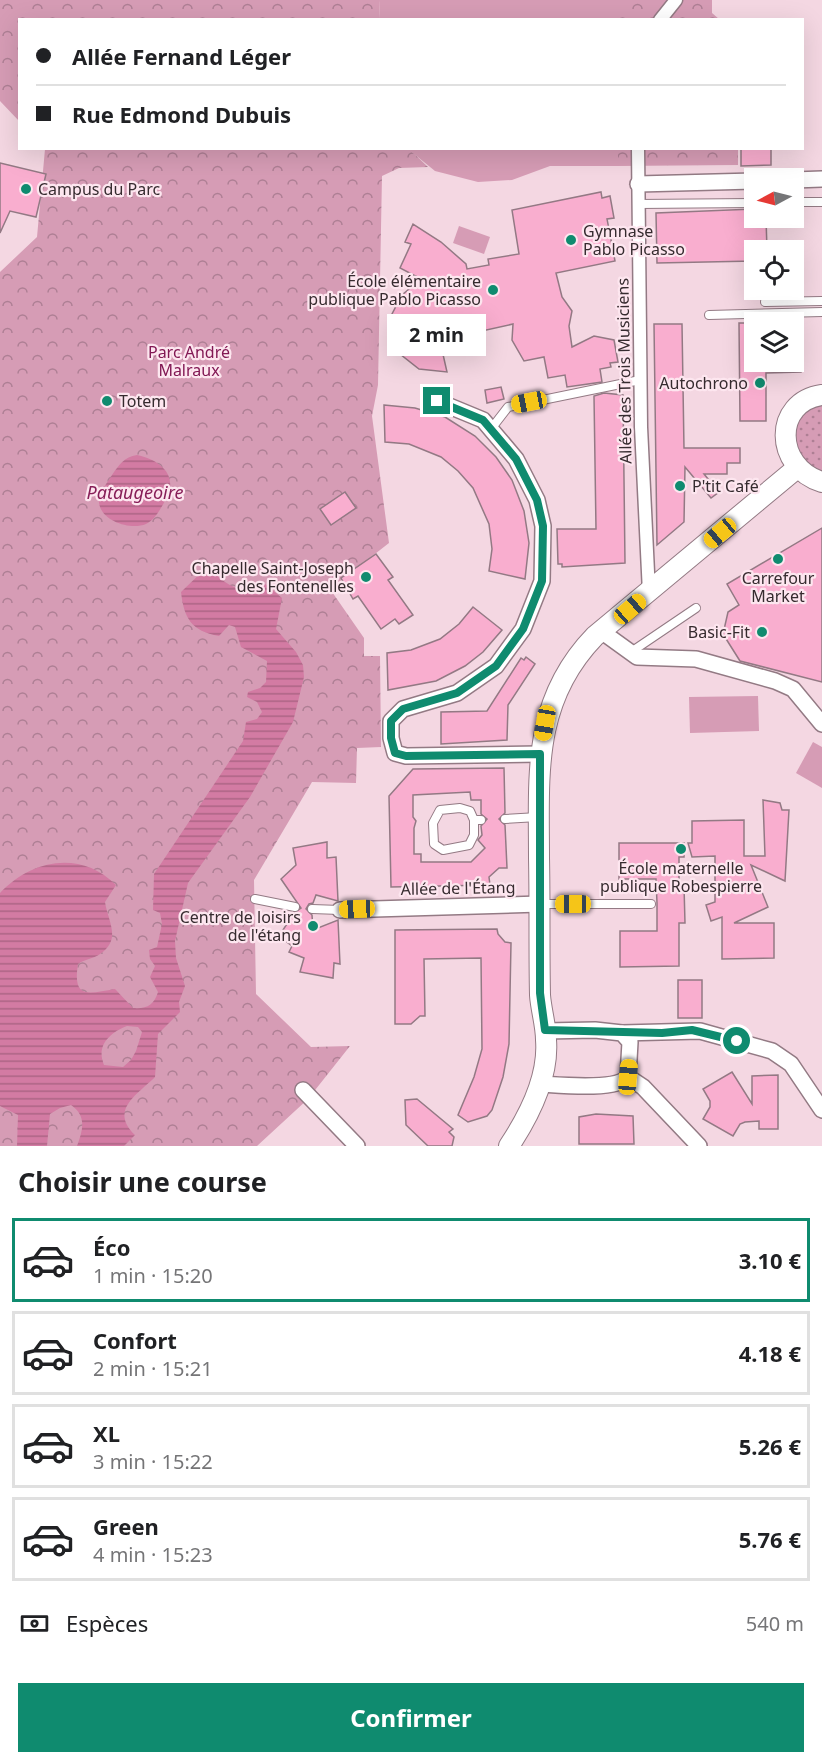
<!DOCTYPE html>
<html lang="fr">
<meta charset="utf-8">
<style>
:root{--surface:#fff;--page:#f2f2f2;--text:#202124;--muted:#757577;--line:#e0e0e0;--accent:#0f8b6f}
body{margin:0;font-family:"Noto Sans",sans-serif;background:var(--page);color:var(--text);height:100vh;display:flex;flex-direction:column;font-size:22px;white-space:nowrap}
*{box-sizing:border-box;margin:0}
p{font-size:20px;color:var(--muted)}
.icon{flex:none;width:33px;height:33px;fill:none;stroke:currentColor;stroke-width:2;stroke-linecap:round;stroke-linejoin:round}
.map{position:relative;height:1146px;overflow:hidden}
.side{display:flex;flex-direction:column;background:var(--surface);flex:1}
.side>*{flex:none}
.top-card{position:absolute;left:18px;top:18px;width:786px;height:132px;border-radius:0px;box-shadow:0 6px 24px #0002;display:grid;align-content:center;height:132px;padding:0 18px;background:var(--surface)}
.needle{width:39px;rotate:263deg}
.buttons{position:absolute;left:744px;top:168px;display:grid;gap:12px}
.buttons a{display:grid;place-items:center;width:60px;height:60px;border-radius:0px;background:var(--surface);box-shadow:0 6px 24px #0002;font-size:30px}
.end{position:absolute;width:27px;height:27px;margin:-14px;border:8px solid #0f8b6f;background:#fff;box-shadow:0 0 0 3px #fff}
.from{border-radius:50%}
.bubble{position:absolute;height:42px;border-radius:0px;background:var(--surface);box-shadow:0 6px 24px #0002;font-size:20px;font-weight:700;line-height:42px;text-align:center}
.car{position:absolute;width:18px;height:36px;margin:-18px -9px;border-radius:8px;box-shadow:0 0 4px 2px #0007;background:linear-gradient(#f5c518 24%,#345 0 40%,#f5c518 0 76%,#345 0 86%,#f5c518 0)}
.top-card b{display:flex;align-items:center;gap:21px;height:57px;font-size:22px}
.top-card b+b{border-top:2px solid var(--line)}
.top-card i{width:15px;height:15px;background:var(--text)}
ul{padding:0;list-style:none}
li{display:flex;align-items:center;gap:18px;height:84px;margin:0 12px 9px;padding:0 6px;border:3px solid var(--line);border-radius:0px}
li div{flex:1}
li b{display:block;font-size:22px}
li em{font-style:normal;font-weight:700}
li.current{border-color:var(--accent)}
li>.icon{width:54px;height:54px;stroke-width:1.5}
h2{padding:0 18px;font-size:27px;line-height:72px}
.pay{display:flex;align-items:center;gap:15px;height:66px;padding:0 18px;font-size:22px}
.pay p{margin-inline-start:auto}
.primary-button{display:flex;gap:12px;margin-top:auto;padding:12px 18px}
.primary-button a{flex:1;height:69px;border-radius:0px;background:var(--accent);color:#fff;font-size:24px;font-weight:700;line-height:69px;text-align:center}
.map>svg:first-child{display:block}
.grass{fill:url(#grass-dots)}
.park{fill:url(#park-crowns)}
.pitch{fill:#d69cb5}
.water{fill:url(#water-rules);fill-rule:evenodd}
.building{fill:#f9aecf;stroke:#937984;stroke-width:1.5;fill-rule:evenodd}
.lines{fill:none;stroke-linecap:round;stroke-linejoin:round}
.service-casing{stroke:#937a84;stroke-width:10}
.pedestrian-casing{stroke:#937a84;stroke-width:15}
.minor-casing{stroke:#937a84;stroke-width:18}
.tertiary-casing{stroke:#937a84;stroke-width:22}
.service{stroke:#fff;stroke-width:8}
.pedestrian{stroke:#fff;stroke-width:12}
.minor{stroke:#fff;stroke-width:15}
.tertiary{stroke:#fff;stroke-width:20}
.route{stroke:#0f8b6f;stroke-width:8}
.poi-dot{fill:#0f8b6f;stroke:#fde6ef;stroke-width:2}
.labels{text-anchor:middle;stroke-width:4.5;stroke-linejoin:round;paint-order:stroke}
.poi-label{font-size:16px;fill:#362b2f;stroke:#fde6ef;text-anchor:end}
.park-label{font-size:16px;fill:#821854;stroke:#fde6ef}
.street-label{font-size:16px;fill:#362b2f;stroke:#fde6ef}
.water-label{font-size:18px;font-style:italic;fill:#871e58;stroke:#fde6ef}
</style>
<div class="map">
<svg width="822" height="1146" viewBox="0 0 822 1146">
<defs>
<pattern id="grass-dots" width="8" height="8" patternUnits="userSpaceOnUse" patternTransform="scale(1.5)"><rect width="8" height="8" fill="#d69cb5"/><path d="M2 2h.1M6 6h.1" fill="none" stroke="#ae7f94" stroke-width="1.8" stroke-linecap="round"/></pattern>
<pattern id="park-crowns" width="20" height="18" patternUnits="userSpaceOnUse" patternTransform="scale(1.5)"><rect width="20" height="18" fill="#d69cb5"/><path d="M2 6a3 3 0 1 1 6 0M12 15a3 3 0 1 1 6 0" fill="none" stroke="#ae7f94"/></pattern>
<pattern id="water-rules" width="6" height="5" patternUnits="userSpaceOnUse" patternTransform="scale(1.5)"><rect width="6" height="5" fill="#d37ba3"/><path d="M0 2.5h6" fill="none" stroke="#ac6585"/></pattern>
</defs>
<rect width="100%" height="100%" fill="#f4d7e2"/>
<!-- grass -->
<polygon class="grass" points="822,402 822,473 814,471 792,445 796,420 815,403"/>
<!-- park -->
<g class="park">
<polygon points="0,0 379,0 380,19 20,20 19,121 0,101"/>
<polygon points="616,0 712,0 712,13 719,19 616,19"/>
<polygon points="408,148 428,167 399,168 382,176 378,385 372,416 389,543 330,589 364,638 364,656 380,656 381,747 357,748 356,783 312,782 254,880 256,994 311,1047 350,1046 308,1099 257,1146 0,1146 0,272 37,237 45,149"/>
<polygon points="618,149 738,149 738,165 618,166"/>
</g>
<!-- pitch -->
<g class="pitch">
<polygon points="379,0 616,0 616,19 380,19"/>
<polygon points="408,149 618,149 618,166 550,166 512,180 478,182 435,171"/>
<polygon points="459,226 490,237 484,254 453,243"/>
<polygon points="758,696 759,731 690,733 689,697"/>
<polygon points="813,742 822,747 822,788 796,773"/>
</g>
<!-- water -->
<g class="water">
<path d="M137,455C160,460 179,475 166,499C161,508 155,520 146,524C130,531 97,520 99,499C100,491 108,482 112,475C119,465 124,457 137,455Z"/>
<path d="M209,565C223,585 240,596 264,583L282,598L276,629L296,652L303,665L304,677L293,722L250,797L188,883L175,941L176,958L185,986L179,1002L180,1012L158,1034L155,1077C137,1095 109,1110 135,1135L124,1146H77C83,1130 87,1116 71,1105L60,1108L50,1114L47,1146H17L18,1115L0,1106V893C32,859 81,850 116,885L105,902C108,922 122,939 100,954C93,959 85,959 78,964C72,1001 90,993 115,989L133,1008C147,1009 154,1005 158,992L150,977L155,966L150,959L149,950L157,947L162,924L160,913L153,910L154,874L243,741L246,722L257,719L262,712L257,702L247,697L248,692L260,688L266,682L267,661L241,647L235,627L229,625L219,636C191,631 184,618 181,592ZM127,1026L138,1027L142,1032L136,1051L131,1060L123,1067L104,1065C96,1046 109,1033 127,1026Z"/>
</g>
<!-- building -->
<g class="building">
<polygon points="741,148 771,148 771,165 741,166"/>
<polygon points="0,163 46,174 36,217 10,211 0,233"/>
<polygon points="601,192 602,198 610,196 614,218 607,219 615,261 556,273 562,297 572,311 569,326 572,347 594,336 614,340 618,362 610,363 611,367 600,369 602,382 567,387 565,375 548,378 544,357 524,361 512,340 513,324 468,334 470,345 442,350 447,372 419,369 400,354 391,335 392,314 402,295 421,279 400,268 411,244 405,242 413,224 441,242 466,264 467,269 489,265 488,259 519,254 512,210"/>
<polygon points="754,209 754,218 766,218 767,250 754,250 754,261 657,263 656,213"/>
<polygon points="739,323 754,323 754,362 801,362 801,372 766,373 766,421 740,421"/>
<polygon points="654,324 682,324 684,448 740,448 740,463 727,463 727,474 704,474 719,492 711,498 685,467 684,522 657,545"/>
<polygon points="501,387 504,399 487,403 485,390"/>
<polygon points="604,393 623,395 625,563 562,567 562,564 558,564 557,529 596,529 594,396"/>
<polygon points="384,405 415,408 445,417 475,436 496,457 512,480 524,511 529,543 525,579 489,571 492,549 489,524 473,488 458,471 441,457 409,444 385,442"/>
<polygon points="345,492 356,508 331,525 320,509"/>
<polygon points="822,528 822,682 740,661 723,634 728,612 739,605 727,584"/>
<polygon points="376,554 393,577 388,580 413,615 399,624 395,619 381,629 358,596 353,599 341,578"/>
<polygon points="473,607 502,630 483,652 465,666 436,681 388,690 387,653 411,650 440,639 459,624"/>
<polygon points="526,657 535,664 508,705 507,740 441,744 441,712 487,711 521,658 524,660"/>
<path d="M504,768L505,813L499,819L505,825L507,868H499L489,877L490,885L391,887L389,796L413,769ZM470,792L471,800H481V814L487,819L481,826L482,835L478,840L485,848L471,862H421V854H414V828L416,821L413,817V795Z"/>
<polygon points="763,800 780,803 782,810 789,810 785,881 751,865 768,907 734,923 774,923 774,958 722,959 722,917 711,921 706,905 715,902 715,856 692,857 688,843 692,843 692,821 744,820 744,856 765,856"/>
<polygon points="327,842 327,858 336,857 338,901 316,895 313,903 309,904 306,909 312,915 313,930 338,920 340,964 334,963 333,978 300,972 304,958 289,952 292,946 279,936 294,913 301,908 281,879 296,865 293,848"/>
<polygon points="619,843 684,843 684,857 679,857 679,886 684,886 685,923 679,923 679,966 620,967 620,931 657,931 657,903 656,879 619,879"/>
<polygon points="497,929 498,934 505,942 511,943 509,1044 503,1077 492,1110 487,1116 468,1122 458,1115 474,1077 482,1049 481,958 424,959 425,1016 420,1016 411,1024 395,1024 395,930"/>
<rect x="678" y="980" width="24" height="38"/>
<polygon points="732,1072 752,1104 752,1076 778,1075 778,1129 759,1129 759,1121 745,1122 740,1124 733,1136 703,1119 710,1107 710,1101 703,1089"/>
<polygon points="417,1099 453,1129 449,1132 454,1137 452,1146 428,1146 406,1125 405,1100"/>
<polygon points="596,1114 633,1116 634,1144 579,1144 579,1117"/>
</g>
<g class="lines">
<!-- service casing -->
<g class="service-casing">
<g id="service">
<polyline points="794,202 822,202"/>
<polyline points="638,204 754,203"/>
<polyline points="765,302 822,301"/>
<polyline points="709,315 822,312"/>
<polyline points="491,429 508,407 640,380"/>
<polyline points="631,652 696,608"/>
<polyline points="505,819 538,817"/>
<polyline points="474,820 474,835 469,845 443,850 434,844 433,823 440,810 460,808 470,811 474,820 481,820"/>
<polyline points="255,899 295,907"/>
<polyline points="541,904 651,904"/>
<polyline points="312,909 340,910"/>
</g>
</g>
<!-- pedestrian casing -->
<g class="pedestrian-casing">
<g id="pedestrian">
<polyline points="660,20 676,0"/>
<polyline points="638,148 641,427 649,593"/>
</g>
</g>
<!-- minor casing -->
<g class="minor-casing">
<g id="minor">
<polyline points="794,180 822,179"/>
<polyline points="638,184 754,181"/>
<polyline points="437,401 483,420 516,459 537,500 543,526 542,581 523,629 496,666 457,693 403,709 391,721 391,738 395,753 406,756 540,754"/>
<polyline points="601,631 637,657 696,659 775,681 793,689 822,724"/>
<polyline points="340,910 540,904"/>
<polyline points="545,1031 595,1030 622,1033 630,1042 628,1077"/>
<polyline points="622,1033 700,1031 772,1051 791,1064 822,1110"/>
<polyline points="628,1077 643,1087 699,1146"/>
<path d="M540,1084C559,1085 616,1091 628,1077"/>
<polyline points="303,1090 357,1146"/>
</g>
</g>
<!-- tertiary casing -->
<g class="tertiary-casing">
<g id="tertiary">
<path d="M822,395C773,402 774,467 822,482"/>
<path d="M509,1146C529,1116 549,1077 546,1040C546,1025 541,1010 540,995C539,949 540,904 539,858C539,774 532,701 595,636L797,468"/>
</g>
</g>
<!-- service -->
<use href="#service" class="service"/>
<!-- pedestrian -->
<use href="#pedestrian" class="pedestrian"/>
<!-- minor -->
<use href="#minor" class="minor"/>
<!-- tertiary -->
<use href="#tertiary" class="tertiary"/>
</g>
<g class="lines">
<!-- route -->
<polyline class="route" points="437,401 483,420 516,459 537,500 543,526 542,581 523,629 496,666 457,693 403,709 391,721 391,738 395,753 406,756 540,754 540,993 545,1030 662,1033 692,1030 737,1041"/>
</g>
<!-- markers -->
<g class="poi-dot">
<circle cx="26" cy="189" r="6"/>
<circle cx="571" cy="240" r="6"/>
<circle cx="493" cy="290" r="6"/>
<circle cx="760" cy="383" r="6"/>
<circle cx="107" cy="401" r="6"/>
<circle cx="680" cy="486" r="6"/>
<circle cx="778" cy="559" r="6"/>
<circle cx="366" cy="577" r="6"/>
<circle cx="762" cy="632" r="6"/>
<circle cx="681" cy="849" r="6"/>
<circle cx="313" cy="926" r="6"/>
</g>
<g class="labels">
<!-- poi labels -->
<g class="poi-label">
<text x="38" y="195" text-anchor="start">Campus du Parc</text>
<text x="583" y="237" text-anchor="start">Gymnase<tspan x="583" dy="18">Pablo Picasso</tspan></text>
<text x="481" y="287">École élémentaire<tspan x="481" dy="18">publique Pablo Picasso</tspan></text>
<text x="748" y="389">Autochrono</text>
<text x="119" y="407" text-anchor="start">Totem</text>
<text x="692" y="492" text-anchor="start">P'tit Café</text>
<text x="354" y="574">Chapelle Saint-Joseph<tspan x="354" dy="18">des Fontenelles</tspan></text>
<text x="778" y="584" text-anchor="middle">Carrefour<tspan x="778" dy="18">Market</tspan></text>
<text x="750" y="638">Basic-Fit</text>
<text x="681" y="874" text-anchor="middle">École maternelle<tspan x="681" dy="18">publique Robespierre</tspan></text>
<text x="301" y="923">Centre de loisirs<tspan x="301" dy="18">de l'étang</tspan></text>
</g>
<!-- park labels -->
<g class="park-label">
<text x="189" y="358">Parc André<tspan x="189" dy="18">Malraux</tspan></text>
</g>
<!-- street labels -->
<g class="street-label">
<text transform="translate(624 371) rotate(-91)" y="6">Allée des Trois Musiciens</text>
<text transform="translate(458 888) rotate(-1)" y="6">Allée de l'Étang</text>
</g>
<!-- water labels -->
<g class="water-label">
<text x="135" y="499">Pataugeoire</text>
</g>
</g>
</svg>
<div class="buttons">
<a><svg class="needle" viewBox="-14 -14 28 28"><path d="M0-13l5 13h-10z" fill="#e53935"/><path d="M0 13l5-13h-10z" fill="#757577"/></svg></a>
<a><svg class="icon" aria-label="locate" viewBox="0 0 24 24"><circle cx="12" cy="12" r="6"/><path d="M12 2v4M12 18v4M2 12h4M18 12h4"/></svg></a>
<a><svg class="icon" aria-label="layers" viewBox="0 0 24 24"><path d="M12 4l9 5-9 5-9-5zM3 14l9 5 9-5"/></svg></a>
</div>
<i class="end from" style="left:737px;top:1041px"></i>
<i class="end" style="left:437px;top:401px"></i>
<div class="bubble" style="left:387px;top:314px;width:99px">2 min</div>
<i class="car" style="left:529px;top:402px;rotate:259deg"></i>
<i class="car" style="left:720px;top:533px;rotate:230deg"></i>
<i class="car" style="left:630px;top:609px;rotate:49deg"></i>
<i class="car" style="left:545px;top:723px;rotate:190deg"></i>
<i class="car" style="left:573px;top:904px;rotate:270deg"></i>
<i class="car" style="left:357px;top:909px;rotate:268deg"></i>
<i class="car" style="left:628px;top:1077px;rotate:5deg"></i>
<div class="top-card">
<b><i class="from"></i>Allée Fernand Léger</b>
<b><i></i>Rue Edmond Dubuis</b>
</div>
</div>
<section class="side">
<h2>Choisir une course</h2>
<ul>
<li class="current"><svg class="icon" aria-label="car" viewBox="0 0 24 24"><path d="M5 17H2v-5l4-1 3-4h7l3 4 3 1v5h-3M9 17h6M6 11h13"/><circle cx="7" cy="17" r="2"/><circle cx="17" cy="17" r="2"/></svg><div><b>Éco</b><p>1 min · 15:20</p></div><em>3.10 €</em></li>
<li><svg class="icon" aria-label="car" viewBox="0 0 24 24"><path d="M5 17H2v-5l4-1 3-4h7l3 4 3 1v5h-3M9 17h6M6 11h13"/><circle cx="7" cy="17" r="2"/><circle cx="17" cy="17" r="2"/></svg><div><b>Confort</b><p>2 min · 15:21</p></div><em>4.18 €</em></li>
<li><svg class="icon" aria-label="car" viewBox="0 0 24 24"><path d="M5 17H2v-5l4-1 3-4h7l3 4 3 1v5h-3M9 17h6M6 11h13"/><circle cx="7" cy="17" r="2"/><circle cx="17" cy="17" r="2"/></svg><div><b>XL</b><p>3 min · 15:22</p></div><em>5.26 €</em></li>
<li><svg class="icon" aria-label="car" viewBox="0 0 24 24"><path d="M5 17H2v-5l4-1 3-4h7l3 4 3 1v5h-3M9 17h6M6 11h13"/><circle cx="7" cy="17" r="2"/><circle cx="17" cy="17" r="2"/></svg><div><b>Green</b><p>4 min · 15:23</p></div><em>5.76 €</em></li>
</ul>
<div class="pay"><svg class="icon" aria-label="cash" viewBox="0 0 24 24"><path d="M3 7h18v10H3z"/><circle cx="12" cy="12" r="2"/></svg>Espèces<p>540 m</p></div>
<div class="primary-button"><a>Confirmer</a></div>
</section>
